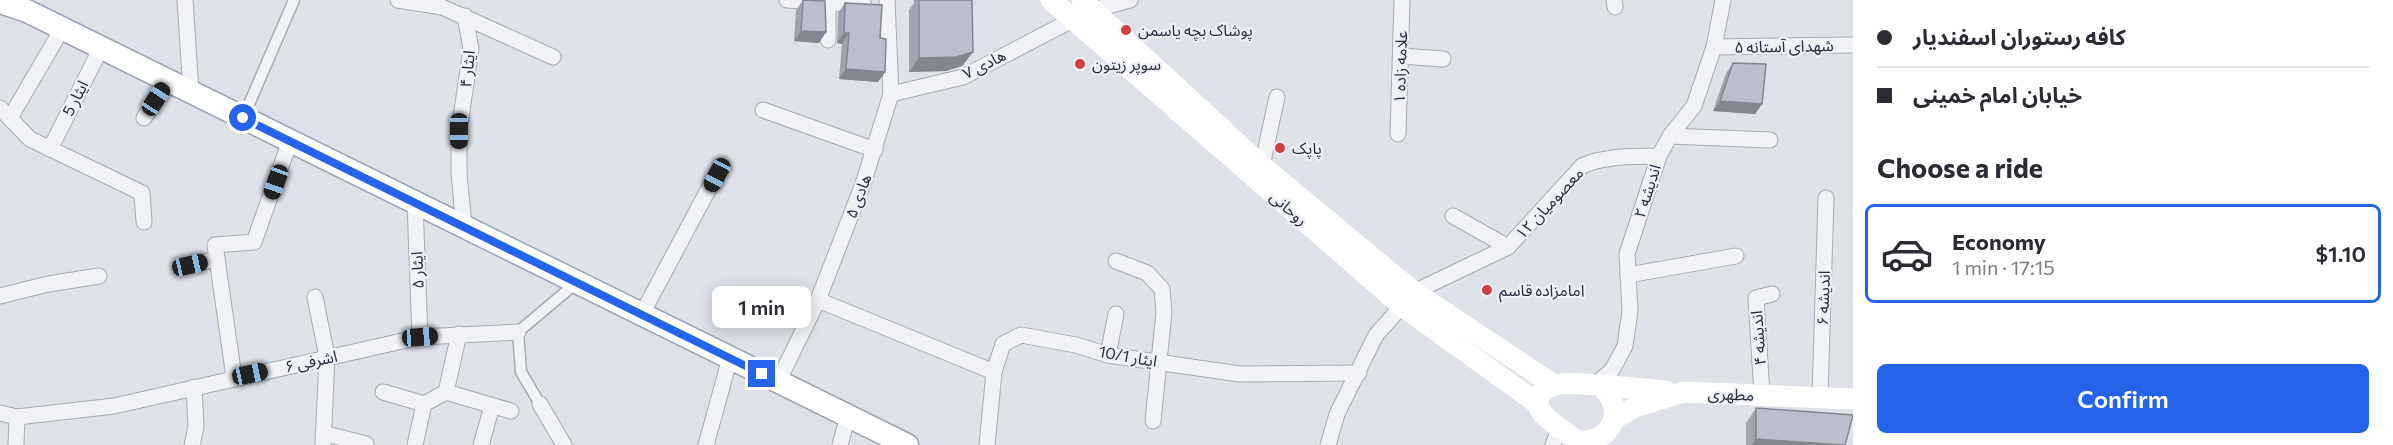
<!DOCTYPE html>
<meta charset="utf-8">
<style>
:root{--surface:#fff;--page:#f7f7f7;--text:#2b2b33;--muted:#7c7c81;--line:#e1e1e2;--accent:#2563eb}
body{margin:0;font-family:Commissioner,"Noto Sans Arabic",sans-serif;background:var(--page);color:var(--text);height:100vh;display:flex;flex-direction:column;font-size:22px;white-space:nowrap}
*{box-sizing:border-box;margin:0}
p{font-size:20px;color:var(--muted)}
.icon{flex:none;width:33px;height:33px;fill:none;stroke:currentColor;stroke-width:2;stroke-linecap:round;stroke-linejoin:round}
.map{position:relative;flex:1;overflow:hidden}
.side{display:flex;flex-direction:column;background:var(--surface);width:540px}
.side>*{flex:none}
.guide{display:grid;align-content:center;height:132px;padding:0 24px;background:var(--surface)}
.end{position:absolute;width:27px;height:27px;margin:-14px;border:8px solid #2563eb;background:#fff;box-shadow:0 0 0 3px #fff}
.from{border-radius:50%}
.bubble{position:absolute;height:42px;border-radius:9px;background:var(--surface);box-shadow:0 3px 15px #0003;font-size:20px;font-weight:600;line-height:42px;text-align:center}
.car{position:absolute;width:18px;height:36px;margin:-18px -9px;border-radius:8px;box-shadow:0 0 4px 2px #0007;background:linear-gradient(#222 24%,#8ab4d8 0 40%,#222 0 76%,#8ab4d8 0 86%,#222 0)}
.guide b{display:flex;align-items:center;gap:21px;height:57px;font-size:22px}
.guide b+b{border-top:2px solid var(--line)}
.guide i{width:15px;height:15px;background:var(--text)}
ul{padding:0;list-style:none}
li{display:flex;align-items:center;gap:18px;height:99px;margin:0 12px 9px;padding:0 12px;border:3px solid var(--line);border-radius:9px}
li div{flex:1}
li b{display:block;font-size:22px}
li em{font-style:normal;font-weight:600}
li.on{border-color:var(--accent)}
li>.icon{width:54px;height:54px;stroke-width:1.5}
h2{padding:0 24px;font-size:27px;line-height:72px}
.cta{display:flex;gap:12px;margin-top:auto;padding:12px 24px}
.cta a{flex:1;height:69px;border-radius:9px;background:var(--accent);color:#fff;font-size:24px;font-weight:600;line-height:69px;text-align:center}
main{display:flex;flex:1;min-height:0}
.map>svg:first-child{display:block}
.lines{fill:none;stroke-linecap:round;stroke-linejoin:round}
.pedestrian-casing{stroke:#a7abb5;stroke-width:13}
.minor-casing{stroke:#a7abb5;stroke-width:17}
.primary-casing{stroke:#9da3b4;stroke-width:25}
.pedestrian{stroke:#f1f2f6;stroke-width:10}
.minor{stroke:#f1f2f6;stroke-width:15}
.secondary{stroke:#fff;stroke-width:21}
.primary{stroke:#fff;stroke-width:22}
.wall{fill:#a1a4af}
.shaded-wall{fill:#83868e}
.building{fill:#bbbfcb;stroke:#83868e;stroke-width:1.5}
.route{stroke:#2563eb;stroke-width:8}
.poi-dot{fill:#d13f41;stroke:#eef0f6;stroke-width:2}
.labels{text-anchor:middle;stroke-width:4.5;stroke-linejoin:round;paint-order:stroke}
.poi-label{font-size:16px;fill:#272c3f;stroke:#eef0f6;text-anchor:start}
.street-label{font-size:16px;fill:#272c3f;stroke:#eef0f6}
</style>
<main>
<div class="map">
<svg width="1853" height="445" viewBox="0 0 1853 445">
<rect width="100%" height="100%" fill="#dee1e8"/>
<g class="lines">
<!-- pedestrian casing -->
<g class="pedestrian-casing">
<g id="pedestrian">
<polyline points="243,118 294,0"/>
<polyline points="540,404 521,372 518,332 569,289 574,281"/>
</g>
</g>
<!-- minor casing -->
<g class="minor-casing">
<g id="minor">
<polyline points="185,0 191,92"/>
<polyline points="398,0 442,7 553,57"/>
<polyline points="787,0 864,5"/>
<polyline points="1614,0 1615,7"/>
<polyline points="828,3 828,40"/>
<polyline points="1093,10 1130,0"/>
<polyline points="1714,47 1853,45"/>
<polyline points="1401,56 1443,59"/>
<polyline points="891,94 963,77 1072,20"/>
<polyline points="0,108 30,139 142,193 144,222"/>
<polyline points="763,110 875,150"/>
<polyline points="10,118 62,29"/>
<polyline points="144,118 168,81"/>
<polyline points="1398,134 1402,0"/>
<polyline points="1670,136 1770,140"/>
<polyline points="50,149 101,48"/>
<polyline points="1262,166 1277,97"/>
<polyline points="415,203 420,337"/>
<polyline points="1453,216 1508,247"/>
<polyline points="464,227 459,173 459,131 471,49 465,16"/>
<polyline points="1116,261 1147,273 1162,289 1164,312 1153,421"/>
<polyline points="190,265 217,259"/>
<polyline points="1628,275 1736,256"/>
<path d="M1414,292L1508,247L1582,166C1606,155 1633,157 1659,156"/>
<polyline points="0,296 48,284 99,276"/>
<polyline points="315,297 327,357 323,445"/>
<polyline points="818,300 994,372"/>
<polyline points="642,314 716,175"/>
<polyline points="1108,355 1116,314"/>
<polyline points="234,377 215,245 254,242 290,141"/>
<polyline points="778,382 818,300 863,184 891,94 887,0"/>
<polyline points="1595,385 1612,370 1625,346 1630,311 1627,254 1659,156 1670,136 1694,106 1714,47 1723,0"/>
<polyline points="383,392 424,404"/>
<polyline points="446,392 459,334"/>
<polyline points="1762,395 1756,298 1772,294"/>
<polyline points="1820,397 1826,198"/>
<polyline points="540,404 564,445"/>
<polyline points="0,413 17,417 114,406 420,337 518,332"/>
<polyline points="323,433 366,444"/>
<polyline points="16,445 17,417"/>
<polyline points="192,445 196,427 194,387"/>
<polyline points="415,445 424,404 446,392 511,411"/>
<polyline points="481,445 492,406"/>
<polyline points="706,445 730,358"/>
<polyline points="840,445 848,416"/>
<polyline points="987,445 994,372 1003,344 1021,335 1076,345 1108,355 1240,374 1359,373"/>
<polyline points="1328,445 1337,414 1376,335 1402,306"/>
<polyline points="1553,445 1560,427"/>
</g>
</g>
<!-- primary casing -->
<g class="primary-casing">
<polyline id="primary" points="0,2 27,11 907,445"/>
</g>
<!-- pedestrian -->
<use href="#pedestrian" class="pedestrian"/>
<!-- minor -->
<use href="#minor" class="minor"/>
<!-- secondary -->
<g class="secondary">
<polyline points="1051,0 1402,306 1537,403"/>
<polyline points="1082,0 1262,166 1414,292 1554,385"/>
<polyline points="1599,385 1666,391"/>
<polyline points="1614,419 1635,407 1684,392 1853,399"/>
<path d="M1578,441C1613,444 1628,407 1599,385C1582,385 1545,377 1539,398C1537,405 1539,410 1544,415C1555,427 1570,434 1582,445"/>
</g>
<!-- primary -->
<use href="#primary" class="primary"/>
</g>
<!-- wall -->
<g class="wall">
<polygon points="803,0 826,32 819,43 794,41 796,10"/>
<polygon points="914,0 972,0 973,52 962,66 946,71 909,72 909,10 914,3"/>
<polygon points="845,3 880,38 885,72 878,82 839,79 842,44 837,43 838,13"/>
<polygon points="1733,63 1762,104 1755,114 1713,111 1726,73"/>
<polygon points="1756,408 1845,445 1746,445 1746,423"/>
</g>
<!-- shaded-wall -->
<g class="shaded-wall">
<polygon points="801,31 826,32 819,43 794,41"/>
<polygon points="844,33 849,33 842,44 837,43"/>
<polygon points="973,52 962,66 946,71 909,72 919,58"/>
<polygon points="846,69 885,72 878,82 839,79"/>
<polygon points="1720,101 1762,104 1755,114 1713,111"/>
<polygon points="1756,439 1842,445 1752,445"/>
</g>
<!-- building -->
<g class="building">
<polygon points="803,0 825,1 826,32 801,31"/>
<polygon points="919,0 972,0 973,52 956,57 919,58"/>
<polygon points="845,3 882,5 880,38 886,39 885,72 846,69 849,33 844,33"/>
<polygon points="1733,63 1766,64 1762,104 1720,101"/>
<polygon points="1756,408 1853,415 1845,445 1842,445 1756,439"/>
</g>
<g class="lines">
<!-- route -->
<polyline class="route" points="243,118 762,374"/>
</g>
<!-- markers -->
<g class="poi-dot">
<circle cx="1126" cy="30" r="6"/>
<circle cx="1080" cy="64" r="6"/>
<circle cx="1280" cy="148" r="6"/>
<circle cx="1487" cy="290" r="6"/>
</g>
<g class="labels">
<!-- poi labels -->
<g class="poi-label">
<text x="1138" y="36">پوشاک بچه یاسمن</text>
<text x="1092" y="70">سوپر زیتون</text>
<text x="1292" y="154">پاپک</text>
<text x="1499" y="296">امامزاده قاسم</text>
</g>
<!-- street labels -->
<g class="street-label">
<text transform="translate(1784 46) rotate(-1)" y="6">شهدای آستانه ۵</text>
<text transform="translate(984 64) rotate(-27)" y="6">هادی ۷</text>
<text transform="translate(1400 67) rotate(-88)" y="6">علامه زاده ۱</text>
<text transform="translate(467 69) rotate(-84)" y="6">ایثار ۴</text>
<text transform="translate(75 98) rotate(-63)" y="6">ایثار 5</text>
<text transform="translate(1647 191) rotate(-72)" y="6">اندیشه ۲</text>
<text transform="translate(858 196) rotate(-69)" y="6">هادی ۵</text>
<text transform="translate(1549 203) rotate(-47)" y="6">معصومیان ۱۲</text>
<text transform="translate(1289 208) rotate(41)" y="6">روحانی</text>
<text transform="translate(417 270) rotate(-92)" y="6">ایثار ۵</text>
<text transform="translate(1823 298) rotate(-88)" y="6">اندیشه ۶</text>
<text transform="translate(1758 338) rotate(-94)" y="6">اندیشه ۴</text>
<text transform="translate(1128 356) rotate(10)" y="6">ایثار 10/1</text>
<text transform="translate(311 361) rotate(-12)" y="6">اشرفی ۶</text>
<text transform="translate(1731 394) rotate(2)" y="6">مطهری</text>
</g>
</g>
</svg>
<i class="end from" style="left:243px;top:118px"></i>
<i class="end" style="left:762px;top:374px"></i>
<div class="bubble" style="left:712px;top:286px;width:99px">1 min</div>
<i class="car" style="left:156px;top:99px;rotate:33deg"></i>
<i class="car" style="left:459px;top:131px;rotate:180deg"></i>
<i class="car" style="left:717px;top:175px;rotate:208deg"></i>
<i class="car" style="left:276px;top:182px;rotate:200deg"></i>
<i class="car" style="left:190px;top:265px;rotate:77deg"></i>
<i class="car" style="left:420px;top:337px;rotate:86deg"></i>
<i class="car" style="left:250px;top:374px;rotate:78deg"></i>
</div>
<section class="side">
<div class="guide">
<b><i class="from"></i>کافه رستوران اسفندیار</b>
<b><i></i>خیابان امام خمینی</b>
</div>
<h2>Choose a ride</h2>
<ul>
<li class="on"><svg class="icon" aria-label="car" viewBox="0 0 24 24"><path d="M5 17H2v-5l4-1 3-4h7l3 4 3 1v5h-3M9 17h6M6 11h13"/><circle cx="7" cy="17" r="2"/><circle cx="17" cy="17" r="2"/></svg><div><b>Economy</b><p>1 min · 17:15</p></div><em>$1.10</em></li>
</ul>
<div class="cta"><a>Confirm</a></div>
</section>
</main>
